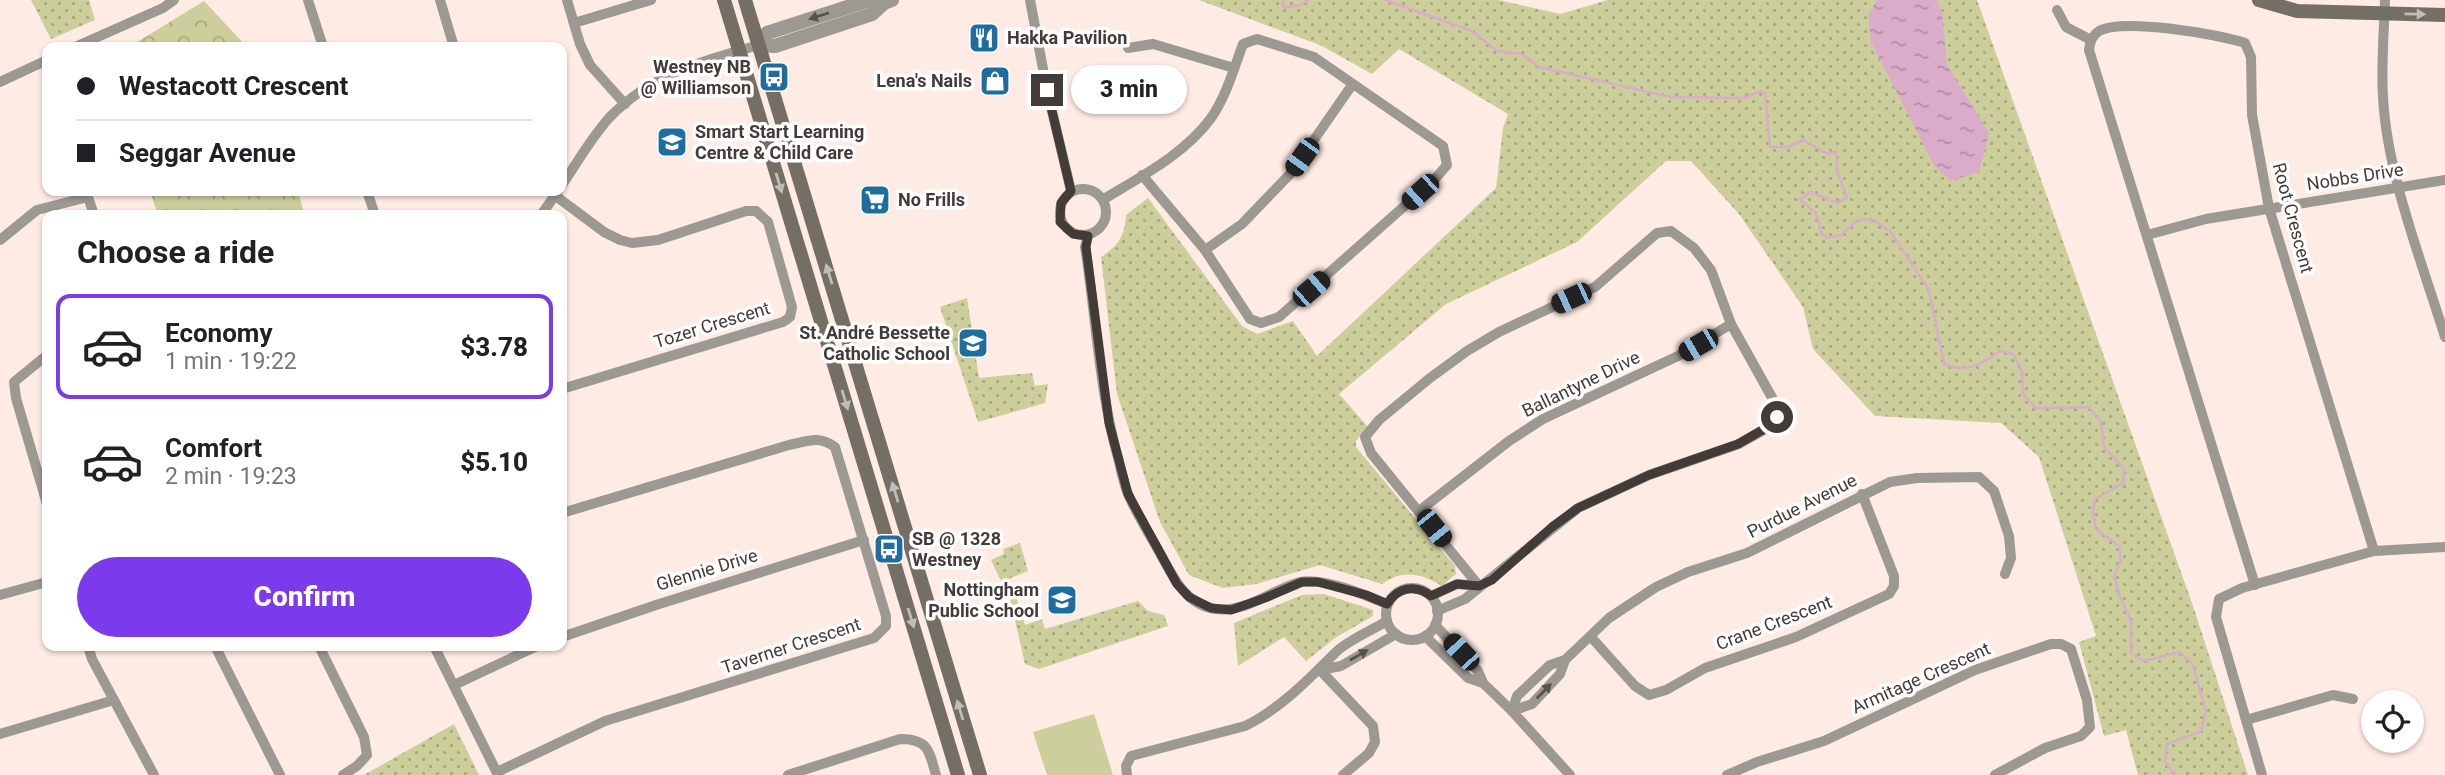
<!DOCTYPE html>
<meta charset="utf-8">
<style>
:root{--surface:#fff;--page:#f6f6f6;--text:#202124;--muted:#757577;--line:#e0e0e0;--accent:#7c3aed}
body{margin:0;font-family:Roboto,sans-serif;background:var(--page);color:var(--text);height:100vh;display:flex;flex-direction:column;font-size:26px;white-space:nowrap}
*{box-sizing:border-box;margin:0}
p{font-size:23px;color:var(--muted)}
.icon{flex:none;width:38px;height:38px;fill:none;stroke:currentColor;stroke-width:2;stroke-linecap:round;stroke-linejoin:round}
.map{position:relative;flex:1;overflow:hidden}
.side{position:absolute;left:42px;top:210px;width:525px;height:441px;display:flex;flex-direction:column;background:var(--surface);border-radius:14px;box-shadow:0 2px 5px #0004}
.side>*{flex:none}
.banner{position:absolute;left:42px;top:42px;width:525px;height:154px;border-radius:14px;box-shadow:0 2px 5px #0004;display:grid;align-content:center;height:154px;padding:0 35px;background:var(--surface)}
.buttons{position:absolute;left:2361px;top:690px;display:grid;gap:14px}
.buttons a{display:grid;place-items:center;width:63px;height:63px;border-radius:50%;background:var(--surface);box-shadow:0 2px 5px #0004;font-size:35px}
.end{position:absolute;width:32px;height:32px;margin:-16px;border:9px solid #423b38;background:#fff;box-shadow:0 0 0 4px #fff}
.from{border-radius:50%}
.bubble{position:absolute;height:49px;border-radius:24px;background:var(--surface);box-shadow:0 2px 5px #0004;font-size:23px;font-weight:800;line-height:49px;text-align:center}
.car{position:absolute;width:21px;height:42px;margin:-21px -10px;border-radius:9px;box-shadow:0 0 5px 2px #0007;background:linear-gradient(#222 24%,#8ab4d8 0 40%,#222 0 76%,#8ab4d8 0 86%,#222 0)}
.banner b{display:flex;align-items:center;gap:24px;height:66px;font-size:26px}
.banner b+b{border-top:2px solid var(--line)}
.banner i{width:18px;height:18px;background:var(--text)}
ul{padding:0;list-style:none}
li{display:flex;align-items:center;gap:21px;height:105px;margin:0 14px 10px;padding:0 21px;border:4px solid transparent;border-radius:14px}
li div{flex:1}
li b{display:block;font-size:26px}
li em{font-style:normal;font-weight:800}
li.active{border-color:var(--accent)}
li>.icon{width:63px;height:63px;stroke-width:1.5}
h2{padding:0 35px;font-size:32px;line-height:84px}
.button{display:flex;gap:14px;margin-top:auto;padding:14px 35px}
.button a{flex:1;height:80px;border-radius:42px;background:var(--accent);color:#fff;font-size:28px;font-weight:800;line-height:80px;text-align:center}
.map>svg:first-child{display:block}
.grass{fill:#ccce9b}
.forest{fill:url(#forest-crowns)}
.park{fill:url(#park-dots)}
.water{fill:url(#water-ripples)}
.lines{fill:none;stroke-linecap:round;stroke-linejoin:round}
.stream{stroke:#dbabca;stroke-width:2.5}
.minor{stroke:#9c9892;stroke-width:10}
.tertiary{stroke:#9c9892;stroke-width:14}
.secondary{stroke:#746e65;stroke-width:14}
.oneway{fill:#bfbdb9}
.oneway2{fill:#58524e}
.route{stroke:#423b38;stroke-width:9}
.labels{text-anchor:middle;stroke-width:7;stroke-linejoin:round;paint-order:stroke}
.poi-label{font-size:18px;font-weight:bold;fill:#423b38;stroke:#fdfdfd;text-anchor:start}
.street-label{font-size:18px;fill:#423b38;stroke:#fdfdfd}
</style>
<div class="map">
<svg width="2445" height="775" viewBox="0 0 2445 775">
<defs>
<pattern id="forest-crowns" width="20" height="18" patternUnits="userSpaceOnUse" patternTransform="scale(1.75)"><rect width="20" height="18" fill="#ccce9b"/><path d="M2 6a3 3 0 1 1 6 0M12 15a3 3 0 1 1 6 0" fill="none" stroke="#a7a87f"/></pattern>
<pattern id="park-dots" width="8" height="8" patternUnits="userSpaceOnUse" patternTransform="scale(1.75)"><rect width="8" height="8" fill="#ccce9b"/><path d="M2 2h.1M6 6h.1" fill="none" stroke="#a7a87f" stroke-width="1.8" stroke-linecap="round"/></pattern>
<pattern id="water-ripples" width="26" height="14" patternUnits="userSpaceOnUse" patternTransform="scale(1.75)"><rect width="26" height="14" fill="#dbabca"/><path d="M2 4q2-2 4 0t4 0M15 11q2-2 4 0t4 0" fill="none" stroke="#b38ca5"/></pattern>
</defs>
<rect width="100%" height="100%" fill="#feebe3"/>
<!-- grass -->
<polygon class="grass" points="1094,714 1113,775 1047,775 1033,732"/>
<!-- forest -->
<g class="forest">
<polygon points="204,1 247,47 129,47"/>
<polygon points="150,191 298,191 304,213 299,215 158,215"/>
</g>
<!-- park -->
<g class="park">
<polygon points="31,0 89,0 95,20 51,39"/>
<path d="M1199,0H1498L1560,14L1608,0H1977L2193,606L2248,775H2138L2126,730L2104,736L2079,642L2096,636L2039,457L2001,423L1875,416L1813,349L1803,307L1739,214L1691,161H1666L1577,242L1446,304L1339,394L1368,427L1356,441V447L1455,566L1456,574L1442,586C1421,573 1402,569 1382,584L1320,565L1256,584L1223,588L1189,575L1160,522L1117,394L1101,257C1118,246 1125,236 1126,215L1148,198L1242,326L1257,334L1293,321L1317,356L1496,188L1503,128L1508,114L1399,49L1372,74L1320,45Z"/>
<polygon points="967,298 979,378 1032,373 1035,386 1048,384 1045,403 978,422 940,307"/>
<polygon points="1020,543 1028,571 1010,578 1025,625 1042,619 1045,629 1138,601 1148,611 1164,615 1168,626 1039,669 1025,664 1011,602 991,560 1004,554 1003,549"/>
<polygon points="1324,594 1373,610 1373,616 1335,638 1306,661 1284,637 1238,666 1234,623 1302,595"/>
<polygon points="454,724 479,775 364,775"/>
</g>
<!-- water -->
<polygon class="water" points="1877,0 1937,0 1942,12 1947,65 1989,133 1979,172 1950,181 1934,165 1871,42 1868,16"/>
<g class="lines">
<!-- stream -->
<g class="stream">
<polyline points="1283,0 1284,8 1301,5 1308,0"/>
<path d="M1386,0L1472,31L1497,51L1521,54L1539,67L1671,97L1744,98L1761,91L1765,93L1770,147H1788L1803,140L1826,153L1836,152L1837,171L1847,197L1838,203L1810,192L1800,200L1816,213L1821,232L1827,238L1841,235L1857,220L1872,219L1890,231L1929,290L1944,364C1968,374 1980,364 2000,351L2013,354L2022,371L2023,394L2035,408L2089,407L2101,422L2104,447L2124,469L2123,483L2095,499L2093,512L2096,529L2119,546L2121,560L2114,576L2120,597L2131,621V653L2144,661L2179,652L2192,663L2206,711L2201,731L2167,744L2165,761L2174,775"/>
</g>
<!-- minor -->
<g class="minor">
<polyline points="308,0 323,47"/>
<polyline points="440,0 454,47"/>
<polyline points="567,0 580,44 590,65 625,104"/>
<polyline points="1030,0 1047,90 1071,191"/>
<path d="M2385,0C2384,32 2381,65 2383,97C2387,175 2422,262 2445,337"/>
<polyline points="2057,10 2066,27 2091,40"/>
<polyline points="574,23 651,0"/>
<polyline points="75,47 163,8 174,0"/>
<polyline points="1128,48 1153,44 1234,68"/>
<polyline points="0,82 47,60"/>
<path d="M562,185C577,163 591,138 609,118C651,74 702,61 759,45"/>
<circle cx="1083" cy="212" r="23"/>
<polyline points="86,191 94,215"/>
<polyline points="367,191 375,215"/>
<polyline points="549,191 604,232 620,240 632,243 658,240 746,211 756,211 768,222 792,307 790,317 783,322 562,389"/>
<path d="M1104,199C1140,177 1185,154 1211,118C1226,97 1234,68 1243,44L1257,39L1314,57L1443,146L1447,165L1434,180L1279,317L1261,323L1250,319L1205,250L1142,175"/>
<polyline points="541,215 558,191"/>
<polyline points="2147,235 2206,219 2445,180"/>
<path d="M1088,236L1085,247C1096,317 1099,389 1118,458C1121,469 1123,482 1128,494C1137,515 1150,535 1161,555C1173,577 1186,605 1215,609C1248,613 1270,590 1300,582C1323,577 1366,595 1387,604"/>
<polyline points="0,240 37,210 88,197"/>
<polyline points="1205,250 1242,224 1291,173 1352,85"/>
<polyline points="47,355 14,382 16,398 47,504"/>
<polyline points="1419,511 1509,441 1543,419 1678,356 1731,324"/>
<path d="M2255,585L2089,50C2090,42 2092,35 2099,31C2123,18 2218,34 2245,43L2251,57L2252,115L2269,208L2374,551"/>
<circle cx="1412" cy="614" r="26"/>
<polyline points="0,595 47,582"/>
<polyline points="1431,596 1457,584 1479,586"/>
<polyline points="1437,611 1465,599 1578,508 1649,475 1739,444 1764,430 1777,417 1775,403 1731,324 1711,270 1694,248 1671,231 1657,233 1595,287 1499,332 1467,351 1430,378 1379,420 1365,437 1371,453 1479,586"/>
<polyline points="1435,625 1478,671 1483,683"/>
<polyline points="1425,636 1468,678 1483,683 1512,711 1570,775"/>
<polyline points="562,637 656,605 864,540"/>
<polyline points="1591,637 1635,686 1649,695 1666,690 1705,668 1796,637 1889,594 1894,586 1894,576 1862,494"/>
<polyline points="88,646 92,659 154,775"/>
<polyline points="215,646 280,775"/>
<polyline points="319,646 364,737 367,755 357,766 343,775"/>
<polyline points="434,646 498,775"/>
<polyline points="1320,670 1373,726 1375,742 1369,753 1343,775"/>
<polyline points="1320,670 1341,666 1396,634"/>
<polyline points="454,685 537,646"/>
<polyline points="1512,711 1517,696 1550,665 1565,660 1609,618 1656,587 1688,572 1747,553 1890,482 1917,478 1979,477 1994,491 2009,536 2011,558 2005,574"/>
<polyline points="1512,711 1532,704 1560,674 1565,660"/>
<polyline points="2246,720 2333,695 2353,699"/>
<polyline points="0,734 114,700"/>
<path d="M497,772L605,721L874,638L886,626V616L835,447C818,435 809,441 789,445L562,513"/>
<path d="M788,775L900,739C929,739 929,751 936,775"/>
<path d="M1127,775L1126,766L1131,756L1245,726C1280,709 1308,680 1335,653C1348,640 1371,631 1387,621"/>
<polyline points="1727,775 1757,762 1824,741 1975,670 2051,644 2061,644 2071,649 2087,700 2090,727 2081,736 2045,748 1995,775"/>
<polyline points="2262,775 2216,617 2219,599 2242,588 2374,551 2445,547"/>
</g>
<!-- tertiary -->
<g class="tertiary">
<polyline points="759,45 775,46 872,14 884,3 892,0"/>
<polyline points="759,45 767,33 869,0 884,3"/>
</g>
<!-- secondary -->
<g class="secondary">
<polyline points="724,0 958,775"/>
<polyline points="745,0 980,775"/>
<polyline points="2259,0 2297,11 2445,15"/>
</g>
</g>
<!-- one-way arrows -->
<defs><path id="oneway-solid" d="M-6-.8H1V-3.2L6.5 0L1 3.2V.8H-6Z" transform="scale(1.75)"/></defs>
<g class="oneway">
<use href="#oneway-solid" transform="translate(2415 14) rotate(1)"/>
<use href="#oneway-solid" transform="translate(779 183) rotate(73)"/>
<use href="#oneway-solid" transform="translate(829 274) rotate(-107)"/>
<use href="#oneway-solid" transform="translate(845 400) rotate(73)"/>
<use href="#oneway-solid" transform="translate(895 492) rotate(-107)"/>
<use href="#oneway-solid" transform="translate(911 618) rotate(73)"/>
<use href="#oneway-solid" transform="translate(960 710) rotate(-107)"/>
</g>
<g class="oneway2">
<use href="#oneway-solid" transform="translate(819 16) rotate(162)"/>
<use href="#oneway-solid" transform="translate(1359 655) rotate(-30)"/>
<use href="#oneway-solid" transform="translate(1544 691) rotate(-46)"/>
</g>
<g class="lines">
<!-- route -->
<path class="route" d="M1047,90L1071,191L1061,203L1060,222L1073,234L1088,236L1086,247L1109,423L1128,494L1177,584L1189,597L1211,608L1231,610L1265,598L1302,582H1318L1366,595L1387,604C1398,587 1415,584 1431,596L1457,584L1479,586L1492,580L1552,527L1578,508L1649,475L1738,444L1764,429L1777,417"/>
</g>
<!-- icons -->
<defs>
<g id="restaurant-square" transform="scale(1.575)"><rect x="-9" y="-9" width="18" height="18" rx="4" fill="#1f6d9f" stroke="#fdfdfd"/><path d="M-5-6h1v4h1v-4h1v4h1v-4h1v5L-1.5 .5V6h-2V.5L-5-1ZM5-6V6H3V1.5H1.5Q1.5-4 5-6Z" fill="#fff"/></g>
<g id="bus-square" transform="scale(1.575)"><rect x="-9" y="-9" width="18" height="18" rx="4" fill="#1f6d9f" stroke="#fdfdfd"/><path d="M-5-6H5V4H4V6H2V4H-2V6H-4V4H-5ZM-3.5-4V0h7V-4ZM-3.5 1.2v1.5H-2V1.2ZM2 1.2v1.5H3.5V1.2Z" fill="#fff"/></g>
<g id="shop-square" transform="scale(1.575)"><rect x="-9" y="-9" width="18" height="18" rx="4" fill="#1f6d9f" stroke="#fdfdfd"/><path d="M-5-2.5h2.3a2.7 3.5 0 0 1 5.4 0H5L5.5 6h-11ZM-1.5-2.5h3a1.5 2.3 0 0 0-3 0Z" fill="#fff"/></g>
<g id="school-square" transform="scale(1.575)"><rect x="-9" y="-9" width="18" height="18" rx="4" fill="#1f6d9f" stroke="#fdfdfd"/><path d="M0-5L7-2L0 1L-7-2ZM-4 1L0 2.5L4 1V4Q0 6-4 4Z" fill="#fff"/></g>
<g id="supermarket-square" transform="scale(1.575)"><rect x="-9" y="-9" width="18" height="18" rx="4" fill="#1f6d9f" stroke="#fdfdfd"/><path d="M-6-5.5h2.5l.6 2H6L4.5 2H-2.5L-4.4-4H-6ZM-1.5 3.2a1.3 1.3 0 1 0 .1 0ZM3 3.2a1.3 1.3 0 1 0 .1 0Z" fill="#fff"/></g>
</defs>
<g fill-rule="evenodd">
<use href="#restaurant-square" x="984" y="38"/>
<use href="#bus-square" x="774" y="77"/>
<use href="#shop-square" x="995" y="81"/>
<use href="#school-square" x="672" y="142"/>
<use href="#supermarket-square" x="875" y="200"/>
<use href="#school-square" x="973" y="343"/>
<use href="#bus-square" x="889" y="549"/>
<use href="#school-square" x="1062" y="600"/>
</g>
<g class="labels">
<!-- poi labels -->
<g class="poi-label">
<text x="1007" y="44">Hakka Pavilion</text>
<text x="751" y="73" text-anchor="end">Westney NB<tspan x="751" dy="21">@ Williamson</tspan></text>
<text x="972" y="87" text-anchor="end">Lena's Nails</text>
<text x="695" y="138">Smart Start Learning<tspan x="695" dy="21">Centre &amp; Child Care</tspan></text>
<text x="898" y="206">No Frills</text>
<text x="950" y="339" text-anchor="end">St. André Bessette<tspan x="950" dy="21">Catholic School</tspan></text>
<text x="912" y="545">SB @ 1328<tspan x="912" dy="21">Westney</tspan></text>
<text x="1039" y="596" text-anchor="end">Nottingham<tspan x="1039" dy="21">Public School</tspan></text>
</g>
<!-- street labels -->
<g class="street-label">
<text transform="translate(2355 177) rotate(-9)" y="6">Nobbs Drive</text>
<text transform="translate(2293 218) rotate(75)" y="6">Root Crescent</text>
<text transform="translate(712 325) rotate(-17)" y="6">Tozer Crescent</text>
<text transform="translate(1581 384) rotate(-26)" y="6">Ballantyne Drive</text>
<text transform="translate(1802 506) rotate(-27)" y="6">Purdue Avenue</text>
<text transform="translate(707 570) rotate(-17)" y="6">Glennie Drive</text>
<text transform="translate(1774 623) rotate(-21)" y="6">Crane Crescent</text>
<text transform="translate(791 646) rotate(-18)" y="6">Taverner Crescent</text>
<text transform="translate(1921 678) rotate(-24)" y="6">Armitage Crescent</text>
</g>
</g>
</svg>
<div class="buttons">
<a><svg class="icon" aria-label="locate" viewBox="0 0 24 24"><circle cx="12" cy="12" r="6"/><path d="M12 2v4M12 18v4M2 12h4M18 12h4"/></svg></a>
</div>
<i class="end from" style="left:1777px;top:417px"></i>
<i class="end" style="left:1047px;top:90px"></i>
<div class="bubble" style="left:1071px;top:65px;width:116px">3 min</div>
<i class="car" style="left:1302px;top:157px;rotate:216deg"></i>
<i class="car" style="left:1420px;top:192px;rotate:228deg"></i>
<i class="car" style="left:1311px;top:289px;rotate:49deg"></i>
<i class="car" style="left:1571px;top:298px;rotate:245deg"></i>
<i class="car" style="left:1698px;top:345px;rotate:240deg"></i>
<i class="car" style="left:1434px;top:528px;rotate:141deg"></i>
<i class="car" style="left:1461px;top:652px;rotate:317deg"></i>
<div class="banner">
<b><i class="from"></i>Westacott Crescent</b>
<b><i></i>Seggar Avenue</b>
</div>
<section class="side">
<h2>Choose a ride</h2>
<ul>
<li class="active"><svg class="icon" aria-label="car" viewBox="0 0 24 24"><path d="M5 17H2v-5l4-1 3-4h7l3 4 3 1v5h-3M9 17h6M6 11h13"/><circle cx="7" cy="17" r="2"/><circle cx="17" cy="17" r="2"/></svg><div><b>Economy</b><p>1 min · 19:22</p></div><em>$3.78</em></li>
<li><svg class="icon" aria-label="car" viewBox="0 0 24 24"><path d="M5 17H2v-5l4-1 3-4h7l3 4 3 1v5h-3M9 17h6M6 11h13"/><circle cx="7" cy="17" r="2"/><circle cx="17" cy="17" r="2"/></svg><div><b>Comfort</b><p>2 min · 19:23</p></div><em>$5.10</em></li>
</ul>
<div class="button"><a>Confirm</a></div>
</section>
</div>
